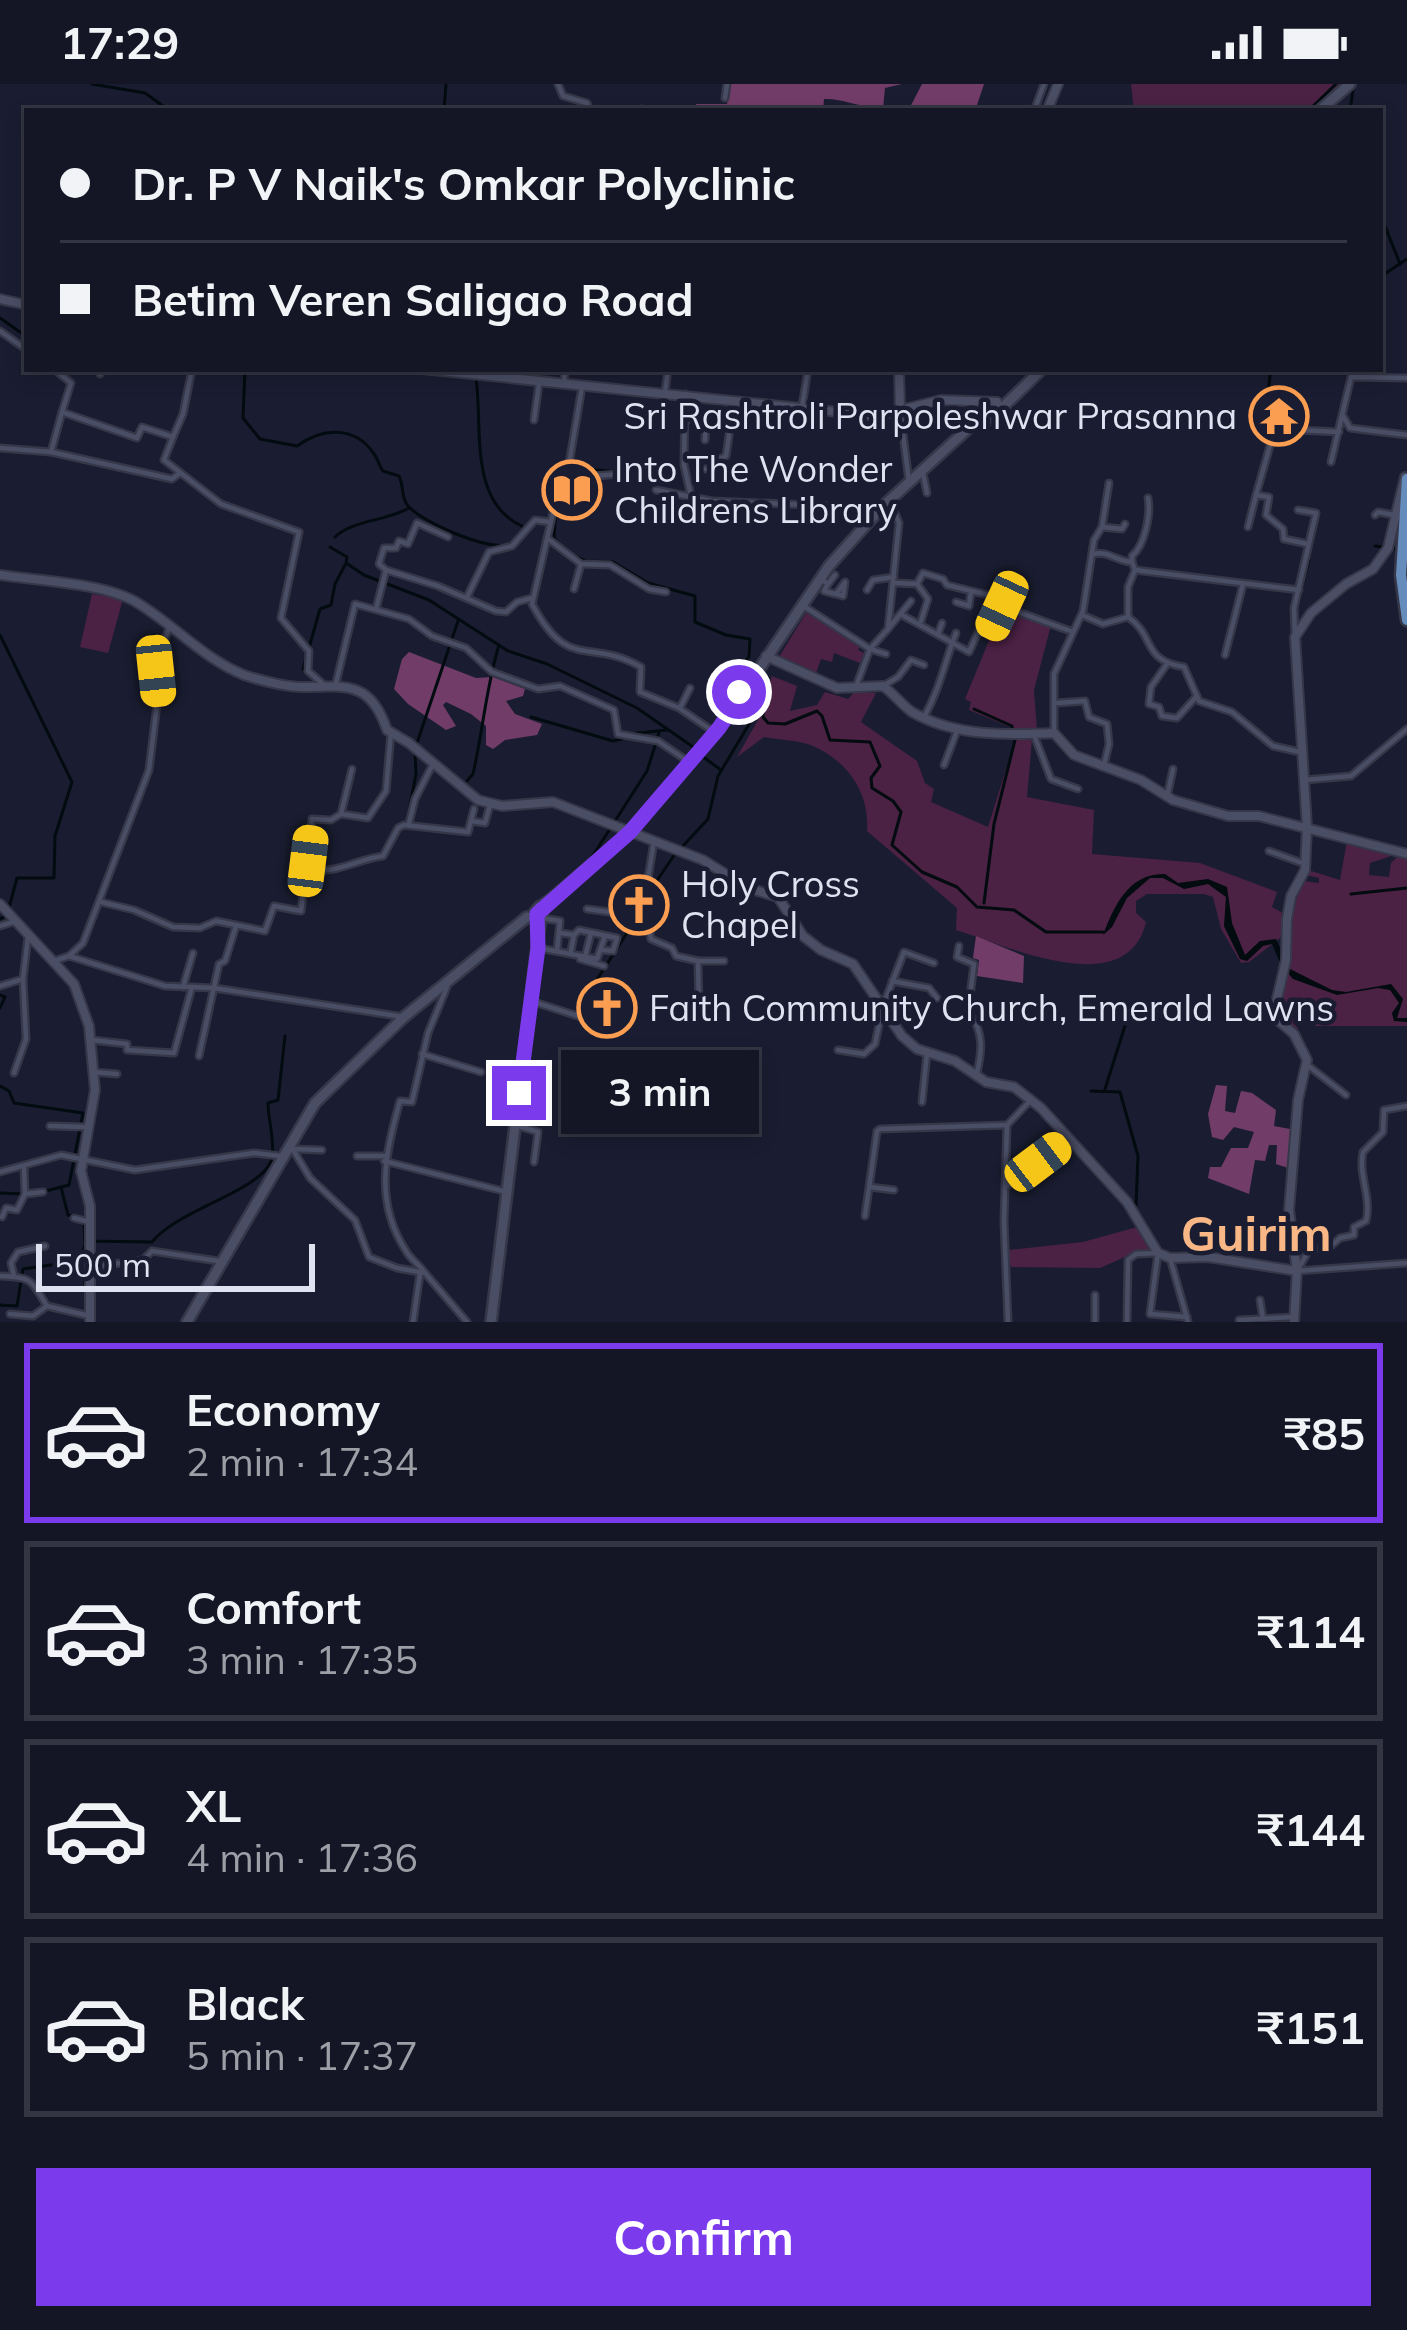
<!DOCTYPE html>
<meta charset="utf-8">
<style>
:root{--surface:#141625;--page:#1d1f2d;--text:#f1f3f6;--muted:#9d9fa7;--line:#333542;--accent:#7c3aed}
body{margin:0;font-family:Mulish,sans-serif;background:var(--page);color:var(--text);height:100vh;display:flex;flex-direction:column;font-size:45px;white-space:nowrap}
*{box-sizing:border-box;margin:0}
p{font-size:39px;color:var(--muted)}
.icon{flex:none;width:66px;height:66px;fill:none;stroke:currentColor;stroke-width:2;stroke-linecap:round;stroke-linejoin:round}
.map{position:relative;height:1238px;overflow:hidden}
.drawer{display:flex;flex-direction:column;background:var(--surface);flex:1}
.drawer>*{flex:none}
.top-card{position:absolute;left:24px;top:24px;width:1359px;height:264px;border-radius:0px;box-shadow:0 6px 18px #0003,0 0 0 3px var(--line);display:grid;align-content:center;height:264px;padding:0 36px;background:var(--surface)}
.scale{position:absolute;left:36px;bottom:30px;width:279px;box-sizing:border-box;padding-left:12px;border:6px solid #dfe2f1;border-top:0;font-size:33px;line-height:42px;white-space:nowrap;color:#dfe2f1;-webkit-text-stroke:9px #1a1d31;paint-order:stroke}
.end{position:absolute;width:54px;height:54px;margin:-27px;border:15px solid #7c3aed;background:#fff;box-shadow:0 0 0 6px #fff}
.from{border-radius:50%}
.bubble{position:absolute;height:84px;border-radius:0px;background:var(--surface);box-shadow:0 6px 18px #0003,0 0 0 3px var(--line);font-size:39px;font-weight:700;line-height:84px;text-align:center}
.car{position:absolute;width:36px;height:72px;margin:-36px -18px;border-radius:15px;box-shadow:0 0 9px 3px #0007;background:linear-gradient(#f5c518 24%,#345 0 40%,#f5c518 0 76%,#345 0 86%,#f5c518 0)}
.top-card b{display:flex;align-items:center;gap:42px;height:114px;font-size:45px}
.top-card b+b{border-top:3px solid var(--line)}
.top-card i{width:30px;height:30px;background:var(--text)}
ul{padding:21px 0 0;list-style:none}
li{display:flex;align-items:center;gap:36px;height:180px;margin:0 24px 18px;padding:0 12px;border:6px solid var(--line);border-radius:0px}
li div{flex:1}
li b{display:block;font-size:45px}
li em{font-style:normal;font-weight:700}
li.current{border-color:var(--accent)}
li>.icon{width:108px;height:108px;stroke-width:1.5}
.action{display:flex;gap:24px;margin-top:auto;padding:24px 36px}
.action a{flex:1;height:138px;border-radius:0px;background:var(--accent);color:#fff;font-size:48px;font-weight:700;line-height:138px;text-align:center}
.status{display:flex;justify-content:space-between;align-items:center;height:84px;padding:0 60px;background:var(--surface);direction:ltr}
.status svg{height:33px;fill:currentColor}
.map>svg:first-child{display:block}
.green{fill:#4b2144}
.forest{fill:#723c69}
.water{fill:#020b0f}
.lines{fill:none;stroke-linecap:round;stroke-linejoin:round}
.stream{stroke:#020b0f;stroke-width:3}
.minor-casing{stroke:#363749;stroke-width:9}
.tertiary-casing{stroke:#363749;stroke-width:12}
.secondary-casing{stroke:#363749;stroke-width:14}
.primary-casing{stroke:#363749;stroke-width:15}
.minor{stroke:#4a4e65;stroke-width:4.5}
.tertiary{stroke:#4a4e65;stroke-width:8}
.secondary{stroke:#4a4e65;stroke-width:9}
.primary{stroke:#658cbb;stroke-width:10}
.route{stroke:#7c3aed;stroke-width:15}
.labels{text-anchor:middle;stroke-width:9;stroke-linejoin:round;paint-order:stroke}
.poi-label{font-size:36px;fill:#dfe2f1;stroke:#1a1d31;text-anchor:start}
.district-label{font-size:48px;font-weight:bold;fill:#f8b785;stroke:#1a1d31}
</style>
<div class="status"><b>17:29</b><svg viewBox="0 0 49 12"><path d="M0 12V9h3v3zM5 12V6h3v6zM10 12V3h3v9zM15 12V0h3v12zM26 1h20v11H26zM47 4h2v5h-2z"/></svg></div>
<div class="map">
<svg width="1407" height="1238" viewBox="0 0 1407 1238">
<rect width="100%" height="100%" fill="#1a1d31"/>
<!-- green -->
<g class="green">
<polygon points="1131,0 1340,0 1306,27 1117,27 1134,26"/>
<polygon points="92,510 123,515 108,569 80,563"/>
<polygon points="1002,525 1051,541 1034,606 1037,646 1011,650 1010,643 969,626 971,618 965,615"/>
<polygon points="806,529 862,559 858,566 864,569 860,579 834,569 832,578 821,575 815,592 779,573"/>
<path d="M772,592L797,602L790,627L817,621L825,608L848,615L855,607L876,609L861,638L917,677L925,699L934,705L931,718L988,743L1015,656L1032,655L1027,713L1094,726L1092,770L1200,779L1277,808L1272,823L1286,831L1284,851L1249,878L1241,879L1221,845L1213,813L1204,810H1147L1136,817V829L1146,838C1127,919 1005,861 956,846L957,824L867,747C870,710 848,677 813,662C799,656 779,656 764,653L737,673L758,636Z"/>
<polygon points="1347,757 1394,771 1370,779 1369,791 1389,793 1391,779 1397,773 1407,775 1407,942 1315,942 1316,928 1294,926 1293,939 1298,944 1294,948 1276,933 1290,878 1290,832 1303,797 1319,799 1319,794 1306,791 1308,786 1340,796"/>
<polygon points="1141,1142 1151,1167 1136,1168 1100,1184 1011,1183 1008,1166 1083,1158"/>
</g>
<!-- forest -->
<g class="forest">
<path d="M730,0H902L885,4L883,25L878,22C858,24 843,14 824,15L823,27H699L696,20H727Z"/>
<polygon points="922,0 984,0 975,27 908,27"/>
<polygon points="409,568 476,594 493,593 525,605 523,612 506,617 515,630 542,640 537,651 505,656 493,665 486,661 486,642 471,630 446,618 443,621 456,642 446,646 408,620 394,605 402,575"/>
<polygon points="976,852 1024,872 1023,899 977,892 979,876 973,874"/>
<polygon points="1216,1001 1227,1002 1225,1027 1235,1029 1241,1007 1252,1009 1276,1026 1274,1042 1290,1045 1288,1084 1276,1080 1277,1061 1269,1061 1265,1077 1255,1076 1249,1110 1208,1094 1210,1083 1221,1083 1231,1064 1248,1064 1254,1048 1234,1043 1223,1056 1212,1053 1208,1030"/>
</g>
<!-- water -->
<path class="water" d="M1165,790L1178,799L1208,795L1227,803L1232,839L1245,871L1260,857L1276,855L1290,885L1332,906L1346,908L1391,900L1403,915L1397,934H1407V938L1394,937L1392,929L1399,919L1390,906L1378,904L1337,911L1293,895L1281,881L1272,860L1263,862L1247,877L1240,875L1224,842L1226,813L1208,800L1184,805L1163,794H1150L1127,814L1112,843L1103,851C1114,823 1128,789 1165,790Z"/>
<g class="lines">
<!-- stream -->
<g class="stream">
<polyline points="92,0 145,9 170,27"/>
<polyline points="444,27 446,0"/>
<polyline points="1308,27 1336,0"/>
<polyline points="1350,27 1353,6"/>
<polyline points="1380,111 1383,137 1400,180"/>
<polyline points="1380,193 1407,175"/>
<polyline points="0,234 27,253"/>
<path d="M245,285L243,334L260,355L297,362C322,344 355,341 374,370C378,375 379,382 383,387L399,392C404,402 401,410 406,419C415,436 492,469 509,460C532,449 519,428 555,437L554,454L558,459"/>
<polyline points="468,285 468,286"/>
<path d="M476,294C483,342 468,418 522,442"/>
<polyline points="1267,315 1271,285"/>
<polyline points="555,437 572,384 620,388"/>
<path d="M335,453C353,436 387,437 409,424"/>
<polyline points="1375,462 1397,465"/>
<polyline points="330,463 347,473 346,479 364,491 429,516 508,567 547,580 637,624 696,665"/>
<polyline points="575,472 586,477 613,478 648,499 695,512 695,538 726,551 750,555 749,573 734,589 736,597"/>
<polyline points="1298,519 1309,476"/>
<polyline points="0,551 72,698 55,752 54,794 17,794 7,831 0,835"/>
<polyline points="303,585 320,525 331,521 335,500 345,481"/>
<polyline points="748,606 763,618 763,633 768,639 785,640 817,627 822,632 830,656 870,658 880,682 871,694 872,704 893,717 901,728 892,761 922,788 957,803 977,823 1014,826 1046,848 1103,848"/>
<polyline points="974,625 1012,642 1012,647"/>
<polyline points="531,633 613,657 622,655"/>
<polyline points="629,650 667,646"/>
<polyline points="417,659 458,537"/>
<polyline points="702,672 721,686"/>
<path d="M467,697L473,690C483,647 486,603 499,561"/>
<polyline points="408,732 416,690 415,668"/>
<polyline points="682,763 708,735 718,692 760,622"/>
<polyline points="592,773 647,687 659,649"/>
<polyline points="1351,810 1407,804"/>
<polyline points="984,819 994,740 1016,652"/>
<polyline points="0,911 5,913 0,924"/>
<polyline points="583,928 598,894 636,835 647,825 656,798 675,770"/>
<polyline points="0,1002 9,1007 14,1019 83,1029 69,1101 46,1107"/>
<polyline points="1105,1005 1130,926 1158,935"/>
<polyline points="1091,1007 1120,1008 1138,1072 1136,1121"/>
<polyline points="61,1103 68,1131 77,1133"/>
<polyline points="0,1109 25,1110"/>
<polyline points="84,1137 85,1161 79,1177 87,1209"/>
<polyline points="1280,1153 1297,1154"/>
<path d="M85,1157L152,1158C177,1126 260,1107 271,1077C276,1062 268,1035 268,1019L278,1016L285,952"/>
<polyline points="0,1221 17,1222 23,1185 78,1177"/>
</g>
<!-- minor casing -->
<g class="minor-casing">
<g id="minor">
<polyline points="558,0 563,12 587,19 590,27"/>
<polyline points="725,14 727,0"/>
<polyline points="642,25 643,27"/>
<polyline points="1034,27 1044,0"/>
<polyline points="0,247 27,266"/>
<polyline points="54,285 71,299 62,328 137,354 142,343 173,353 164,376 221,420 299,448 281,534 309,567 308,587 323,600"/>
<polyline points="100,290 101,285"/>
<polyline points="564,298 565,285"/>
<path d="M582,303L568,386L554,424L532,520C569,589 588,553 641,583L640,608L679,624L714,648"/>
<polyline points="665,308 668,285"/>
<polyline points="685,310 684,381 691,412"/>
<polyline points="802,323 808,285"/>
<polyline points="900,326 909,398"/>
<polyline points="1343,332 1350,344 1407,351"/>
<polyline points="683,334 706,338 705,356"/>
<polyline points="534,336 539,300"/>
<polyline points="173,353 183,330 192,285"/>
<polyline points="0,364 51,368 172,395 180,389"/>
<polyline points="51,368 62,328"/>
<polyline points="1331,378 1351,293 1407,294"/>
<polyline points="705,385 713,385 717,376 726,372 734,317"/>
<polyline points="568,386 595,392 618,390"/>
<polyline points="923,389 927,409"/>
<polyline points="656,406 712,417 881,424"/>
<polyline points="1375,431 1378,428 1394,431"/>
<polyline points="1102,443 1109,399"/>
<polyline points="1248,443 1256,411"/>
<polyline points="547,454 581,480 610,481 649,505 666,508"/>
<polyline points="1308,460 1284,455 1283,445 1266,431 1269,413 1256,411 1273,351 1288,352 1297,346 1339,348"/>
<path d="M1093,470C1108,466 1117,478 1132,478L1135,486L1299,506"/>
<path d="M1132,478V472C1145,461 1151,430 1148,414"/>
<polyline points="386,486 379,480 384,464 396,464 399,457 408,460 417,439 448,453"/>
<path d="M821,495L828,500L824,507C830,509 837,510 843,512L845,498L836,510"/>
<polyline points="895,499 917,500 923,489 943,495 947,501 1001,514 1002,522 1073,548"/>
<polyline points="828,500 835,491"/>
<polyline points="917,500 928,515 921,537"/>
<polyline points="574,505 581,480"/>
<polyline points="867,506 873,496 894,493"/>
<polyline points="467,513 489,468 512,462 535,436 550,438"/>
<polyline points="956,518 969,522 971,508"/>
<polyline points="802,521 870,565 886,570"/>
<polyline points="376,525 386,486 438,502 496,527 506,528 517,518 532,514"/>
<polyline points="902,531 969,568 981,542 991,545 1002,522"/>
<polyline points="1082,531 1103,540 1128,533"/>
<path d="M1128,533C1156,552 1141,576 1184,583L1199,617L1232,628L1273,662L1300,668"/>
<polyline points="1128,533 1128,503 1135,486"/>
<polyline points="888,545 911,517"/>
<polyline points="938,550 942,539"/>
<polyline points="1295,552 1294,524 1316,429 1298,426"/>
<polyline points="1225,571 1243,500"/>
<polyline points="1167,580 1151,603 1149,620 1159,623 1162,632 1177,634 1197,612"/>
<polyline points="336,599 355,520 409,535 432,552 466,564 492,588 538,605 560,602 614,626 618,650 658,657 689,678"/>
<polyline points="883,602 898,593 911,576 924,581"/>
<polyline points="855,605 870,565 888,545 899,439 890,417"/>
<polyline points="1057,619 1085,617 1089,633 1107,640 1109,660 1104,681"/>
<polyline points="680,624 690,604"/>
<path d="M924,633C940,605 945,577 956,549"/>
<polyline points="1054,649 1054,590 1083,527 1094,456 1102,443 1122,445 1125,440"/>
<polyline points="1034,651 1051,695 1078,705"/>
<polyline points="944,681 957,647"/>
<polyline points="1305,696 1351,692 1407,645"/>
<polyline points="1167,713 1173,685"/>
<polyline points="341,730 352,685"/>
<polyline points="471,737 485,739 490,721"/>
<polyline points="409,739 415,715 434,678"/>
<polyline points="654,757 644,820 651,855 672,864 676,872 698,877 699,924"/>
<polyline points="1269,767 1305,780"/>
<path d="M310,785C334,791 358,775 383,772L398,744L404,741L468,748L474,725"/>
<polyline points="101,818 134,826 173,843 200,844 216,837 265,847 274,822 301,827 312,735 331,736 341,730 368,734 386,707 391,648"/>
<polyline points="587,825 632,831 644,820"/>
<polyline points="542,834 560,837 557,866"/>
<polyline points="0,842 16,837"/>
<polyline points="561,849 574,851 571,867"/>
<polyline points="574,851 579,846 617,854 613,867 602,866"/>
<path d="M959,862L957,873L974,880L968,928C985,947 982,969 976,993"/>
<polyline points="539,864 597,875 605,852"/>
<polyline points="69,872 83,859 149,686 158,612 157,577 170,541"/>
<polyline points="585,873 591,849"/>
<polyline points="580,875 604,882"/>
<polyline points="54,877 69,872 165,902 214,904 404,933"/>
<polyline points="698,877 724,877"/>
<polyline points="892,897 929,904 937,914"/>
<polyline points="0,902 23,895 28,853"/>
<polyline points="183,903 193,869"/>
<polyline points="531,917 581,933"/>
<polyline points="92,956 127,960 127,966 174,969 192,903"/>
<polyline points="838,966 864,970 875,960 883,922 904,868 934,879"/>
<polyline points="422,970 481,988"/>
<polyline points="199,972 219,880 225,877 236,842"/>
<polyline points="1306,980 1346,1011"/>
<polyline points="93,988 117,990"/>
<polyline points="14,989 26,955 23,895"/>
<polyline points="922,1018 927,969"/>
<path d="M1407,1022L1384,1026L1383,1048L1363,1068C1358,1091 1372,1114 1366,1137L1354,1143V1151L1340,1154L1331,1162L1309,1166L1297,1187L1407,1179"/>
<polyline points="515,1041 538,1048 534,1078"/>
<polyline points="50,1042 86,1043"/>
<polyline points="292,1064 310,1094 355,1136 369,1173 397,1184 425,1189 467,1238"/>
<polyline points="293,1065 322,1066"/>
<polyline points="357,1072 384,1072"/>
<polyline points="384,1077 507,1108"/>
<polyline points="0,1088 61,1071 135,1086 254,1069 280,1072"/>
<polyline points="1007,1102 1069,1055"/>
<polyline points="870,1103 894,1106"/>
<polyline points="25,1110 43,1108"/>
<polyline points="865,1132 877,1047 880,1045 1007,1041"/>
<polyline points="2,1133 6,1124 17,1126 25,1110 24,1084"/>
<polyline points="74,1134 90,1138"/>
<polyline points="1170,1174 1188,1238"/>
<polyline points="92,1183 143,1176 152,1167 218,1177"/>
<path d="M425,1189C419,1180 411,1176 406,1167C374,1118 385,1070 400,1017L412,1018L428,949L447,903"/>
<path d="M0,1192C34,1193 31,1197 47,1222L90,1232"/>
<polyline points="14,1192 11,1179 18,1168 45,1162"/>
<polyline points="1260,1216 1263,1235"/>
<polyline points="10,1230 33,1232 47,1222"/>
<polyline points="1239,1236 1293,1233"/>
<polyline points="413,1238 420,1190"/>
<polyline points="1008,1238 1004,1137 1007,1041 1030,1017"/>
<polyline points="1095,1238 1095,1211"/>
<polyline points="1127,1238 1128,1176 1136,1170 1158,1169 1150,1230 1187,1233"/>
</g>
</g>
<!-- tertiary casing -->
<g class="tertiary-casing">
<g id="tertiary">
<polyline points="1047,27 1058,0"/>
<polyline points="0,215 27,221"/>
<polyline points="422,285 877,332 941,316 997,318"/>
<polyline points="899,285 900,325"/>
<path d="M0,491C39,497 103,499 136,518C173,540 204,575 244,591C262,597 290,604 308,603C351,601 372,601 387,646L409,659L478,716L502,722L553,718L703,776L748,804L778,813L803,852L821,866L853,880L902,952L917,965L955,977L986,998L1014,1003L1041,1024L1127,1118L1158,1169L1170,1174L1208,1173L1297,1187"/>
<path d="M766,572L837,604L883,602C894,610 902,621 912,628C955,653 1008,651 1054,649L1074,671L1141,696L1173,716L1228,732H1259L1407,770"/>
<polyline points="0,820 74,900 89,942 95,1006 81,1087 90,1122 90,1238"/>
<polyline points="1294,1238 1297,1187 1289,1126 1298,1016 1307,976 1294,950 1273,932 1286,876 1287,835 1291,812 1305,786 1307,743 1295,553 1311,529 1346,500 1373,485 1388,464 1405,393"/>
</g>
</g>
<!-- secondary casing -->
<g class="secondary-casing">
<g id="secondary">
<polyline points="1319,27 1350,0"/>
<polyline points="1002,324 1042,285"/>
<polyline points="987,337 1001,325"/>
<polyline points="550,816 630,748 719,644 829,482 881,424 995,320"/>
<polygon points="539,823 543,827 539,831 535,828"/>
<polyline points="540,823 550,816 543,826"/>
<polyline points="187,1238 315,1019 404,933 527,833"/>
<polyline points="491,1238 540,839"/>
</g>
</g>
<!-- primary casing -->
<g class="primary-casing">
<polyline id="primary" points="1407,395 1401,491 1407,536"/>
</g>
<!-- minor -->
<use href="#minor" class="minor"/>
<!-- tertiary -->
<use href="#tertiary" class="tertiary"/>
<!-- secondary -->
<use href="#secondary" class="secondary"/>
<!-- primary -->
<use href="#primary" class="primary"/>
</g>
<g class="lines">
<!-- route -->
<polyline class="route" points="519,1009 538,864 537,830 630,748 719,644 742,610 739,608"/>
</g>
<!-- icons -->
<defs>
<g id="temple-ring" transform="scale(3)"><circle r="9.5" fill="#1a1d31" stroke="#fb9e51" stroke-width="1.5"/><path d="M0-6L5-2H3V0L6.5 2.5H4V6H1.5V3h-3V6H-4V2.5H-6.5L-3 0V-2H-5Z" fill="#fb9e51"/></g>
<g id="library-ring" transform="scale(3)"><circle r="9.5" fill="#1a1d31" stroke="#fb9e51" stroke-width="1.5"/><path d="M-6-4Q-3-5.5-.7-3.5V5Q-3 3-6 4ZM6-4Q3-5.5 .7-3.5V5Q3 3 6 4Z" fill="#fb9e51"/></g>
<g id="church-ring" transform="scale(3)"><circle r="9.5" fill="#1a1d31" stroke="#fb9e51" stroke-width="1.5"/><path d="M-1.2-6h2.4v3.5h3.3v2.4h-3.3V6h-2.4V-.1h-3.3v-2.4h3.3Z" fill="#fb9e51"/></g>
</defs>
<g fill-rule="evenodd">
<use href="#temple-ring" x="1279" y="332"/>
<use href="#library-ring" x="572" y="406"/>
<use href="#church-ring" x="639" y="821"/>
<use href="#church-ring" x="607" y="924"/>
</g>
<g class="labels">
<!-- poi labels -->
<g class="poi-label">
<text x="1237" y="345" text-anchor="end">Sri Rashtroli Parpoleshwar Prasanna</text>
<text x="614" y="398">Into The Wonder<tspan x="614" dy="41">Childrens Library</tspan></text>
<text x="681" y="813">Holy Cross<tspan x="681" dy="41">Chapel</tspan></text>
<text x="649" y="937">Faith Community Church, Emerald Lawns</text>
</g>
<!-- district labels -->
<g class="district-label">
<text x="1256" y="1167">Guirim</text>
</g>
</g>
</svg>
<div class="scale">500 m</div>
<i class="end from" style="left:739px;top:608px"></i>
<i class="end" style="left:519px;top:1009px"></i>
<div class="bubble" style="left:561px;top:966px;width:198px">3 min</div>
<i class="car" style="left:1002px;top:522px;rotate:205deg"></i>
<i class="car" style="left:156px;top:587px;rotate:174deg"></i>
<i class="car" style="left:308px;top:777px;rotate:7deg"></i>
<i class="car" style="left:1038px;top:1078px;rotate:53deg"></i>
<div class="top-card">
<b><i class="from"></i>Dr. P V Naik's Omkar Polyclinic</b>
<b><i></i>Betim Veren Saligao Road</b>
</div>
</div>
<section class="drawer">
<ul>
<li class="current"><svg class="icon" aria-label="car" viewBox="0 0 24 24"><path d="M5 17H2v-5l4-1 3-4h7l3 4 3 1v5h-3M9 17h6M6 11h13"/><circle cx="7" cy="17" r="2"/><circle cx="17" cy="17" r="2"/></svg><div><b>Economy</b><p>2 min · 17:34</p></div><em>₹85</em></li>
<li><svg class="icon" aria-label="car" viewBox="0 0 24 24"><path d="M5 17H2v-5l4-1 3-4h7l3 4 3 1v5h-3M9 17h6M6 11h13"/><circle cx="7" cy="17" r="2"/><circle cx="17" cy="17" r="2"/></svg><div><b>Comfort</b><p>3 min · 17:35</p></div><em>₹114</em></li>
<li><svg class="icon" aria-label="car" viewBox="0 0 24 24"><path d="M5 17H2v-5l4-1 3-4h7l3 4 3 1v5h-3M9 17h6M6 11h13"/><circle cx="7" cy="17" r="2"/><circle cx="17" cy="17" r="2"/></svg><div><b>XL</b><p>4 min · 17:36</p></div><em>₹144</em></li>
<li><svg class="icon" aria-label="car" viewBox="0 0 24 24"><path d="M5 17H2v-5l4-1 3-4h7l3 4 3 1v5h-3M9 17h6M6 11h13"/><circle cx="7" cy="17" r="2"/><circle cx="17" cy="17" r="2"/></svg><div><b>Black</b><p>5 min · 17:37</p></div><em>₹151</em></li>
</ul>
<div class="action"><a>Confirm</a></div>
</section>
